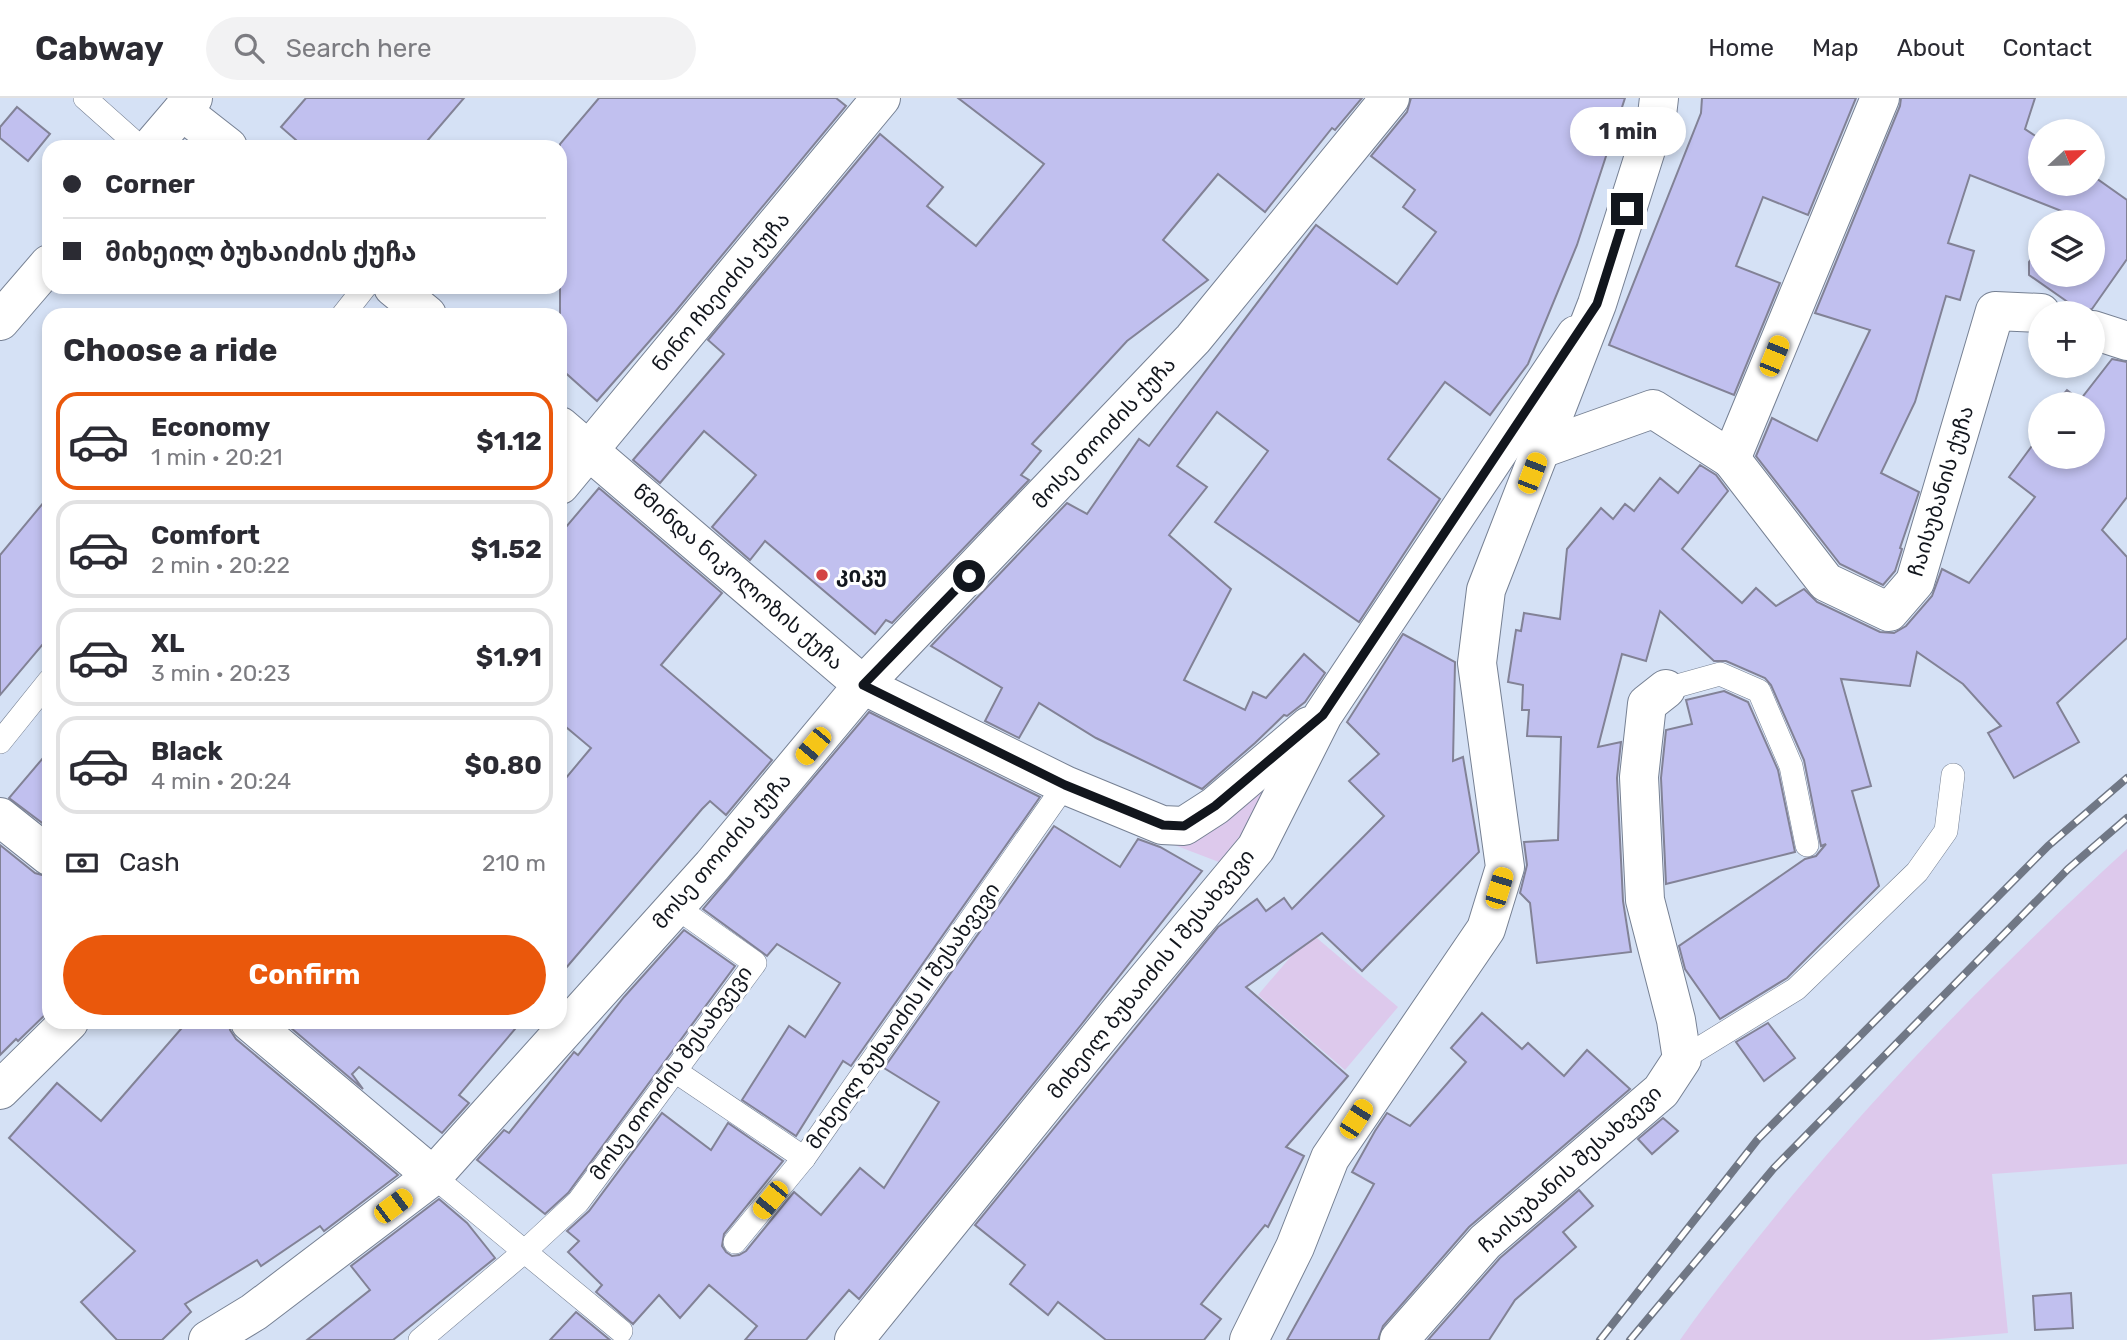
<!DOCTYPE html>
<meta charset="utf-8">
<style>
:root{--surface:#fff;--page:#f2f2f3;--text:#2b2b33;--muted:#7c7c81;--line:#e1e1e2;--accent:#ea580c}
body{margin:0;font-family:Rubik,"Noto Sans Georgian",sans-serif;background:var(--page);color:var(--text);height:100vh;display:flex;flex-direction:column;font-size:26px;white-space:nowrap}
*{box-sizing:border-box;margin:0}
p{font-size:23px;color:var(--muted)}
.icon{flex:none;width:38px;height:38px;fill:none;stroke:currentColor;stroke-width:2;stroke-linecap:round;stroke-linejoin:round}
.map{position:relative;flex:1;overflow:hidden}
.side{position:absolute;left:42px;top:210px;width:525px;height:721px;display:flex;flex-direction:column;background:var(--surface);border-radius:21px;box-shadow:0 4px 10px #0003}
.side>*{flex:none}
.guide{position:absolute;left:42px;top:42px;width:525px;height:154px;border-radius:21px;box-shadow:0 4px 10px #0003;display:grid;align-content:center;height:154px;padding:0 21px;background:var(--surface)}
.needle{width:46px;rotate:68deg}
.buttons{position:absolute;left:2028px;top:21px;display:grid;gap:14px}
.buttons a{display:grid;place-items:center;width:77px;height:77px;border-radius:50%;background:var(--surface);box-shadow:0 4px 10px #0003;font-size:35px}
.end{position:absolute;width:32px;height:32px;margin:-16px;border:9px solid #12161d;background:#fff;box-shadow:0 0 0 4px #fff}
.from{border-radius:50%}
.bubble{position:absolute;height:49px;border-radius:24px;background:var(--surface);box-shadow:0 4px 10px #0003;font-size:23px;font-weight:700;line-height:49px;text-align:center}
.car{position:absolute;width:21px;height:42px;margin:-21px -10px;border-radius:9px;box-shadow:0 0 5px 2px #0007;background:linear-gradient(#f5c518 24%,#345 0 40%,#f5c518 0 76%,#345 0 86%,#f5c518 0)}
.guide b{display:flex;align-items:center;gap:24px;height:66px;font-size:26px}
.guide b+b{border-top:2px solid var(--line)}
.guide i{width:18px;height:18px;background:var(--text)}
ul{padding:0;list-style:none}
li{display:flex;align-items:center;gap:21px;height:98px;margin:0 14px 10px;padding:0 7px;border:4px solid var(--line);border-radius:21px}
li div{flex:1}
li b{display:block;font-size:26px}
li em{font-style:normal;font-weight:700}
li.active{border-color:var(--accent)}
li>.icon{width:63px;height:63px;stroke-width:1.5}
h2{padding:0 21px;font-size:32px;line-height:84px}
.pay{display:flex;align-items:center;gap:18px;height:77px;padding:0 21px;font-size:26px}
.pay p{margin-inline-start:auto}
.action{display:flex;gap:14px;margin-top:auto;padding:14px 21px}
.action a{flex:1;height:80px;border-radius:42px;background:var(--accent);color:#fff;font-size:28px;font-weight:700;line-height:80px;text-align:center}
header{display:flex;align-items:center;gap:42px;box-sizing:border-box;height:98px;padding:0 35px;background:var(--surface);border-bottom:2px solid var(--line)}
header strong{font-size:33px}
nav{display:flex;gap:38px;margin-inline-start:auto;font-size:24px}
.search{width:490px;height:63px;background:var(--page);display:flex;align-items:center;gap:18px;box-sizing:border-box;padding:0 24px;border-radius:38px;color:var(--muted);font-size:26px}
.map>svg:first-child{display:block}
.green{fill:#ddc9ec}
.building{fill:#c1c0ef;stroke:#828296;stroke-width:2}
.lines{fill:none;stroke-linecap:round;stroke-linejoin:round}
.lane-casing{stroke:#768093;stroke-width:24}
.street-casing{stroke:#768093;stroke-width:40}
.secondary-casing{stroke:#768093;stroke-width:40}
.primary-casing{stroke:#768093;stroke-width:40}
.lane{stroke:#fff;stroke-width:23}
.street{stroke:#fff;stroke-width:38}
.secondary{stroke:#fff;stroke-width:38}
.primary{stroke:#fff;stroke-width:38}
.rail-casing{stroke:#707785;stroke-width:8}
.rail{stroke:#fff;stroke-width:5;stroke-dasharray:16;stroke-linecap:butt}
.route{stroke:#12161d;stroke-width:9}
.poi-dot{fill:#d34444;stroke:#fff;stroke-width:2.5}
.labels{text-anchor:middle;stroke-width:6;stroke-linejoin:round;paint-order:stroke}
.street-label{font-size:21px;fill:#12161d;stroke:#fff}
.poi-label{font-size:21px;font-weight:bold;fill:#12161d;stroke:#fff;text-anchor:start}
</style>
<header>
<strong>Cabway</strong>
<div class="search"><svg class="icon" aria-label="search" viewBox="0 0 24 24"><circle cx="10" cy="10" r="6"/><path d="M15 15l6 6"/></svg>Search here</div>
<nav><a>Home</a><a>Map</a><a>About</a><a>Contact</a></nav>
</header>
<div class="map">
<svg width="2127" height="1242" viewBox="0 0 2127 1242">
<rect width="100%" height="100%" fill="#d5e1f5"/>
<!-- green -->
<g class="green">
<polygon points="1296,657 1224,766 1164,743"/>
<path d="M2127,751V1066L1992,1076L2008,1235L1928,1242H1680C1715,1192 1753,1146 1791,1099C1894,975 2008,860 2127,751Z"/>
<polygon points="1311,835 1398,909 1345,972 1258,897"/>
</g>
<!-- building -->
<g class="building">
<polygon points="306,0 464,0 422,49 304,49 281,29"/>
<polygon points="599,0 836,0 846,8 675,214 597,303 560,270 560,46"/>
<polygon points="958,0 1362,0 1335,32 1332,30 1265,114 1218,76 1163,142 1208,182 1127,243 1032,346 1041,353 1021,377 1029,382 892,525 886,522 875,536 765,443 750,462 712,429 756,377 704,333 660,385 633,362 724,256 708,242 880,36 943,89 927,108 976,148 1044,66"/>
<polygon points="1411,0 1625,0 1577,147 1528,266 1490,317 1445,284 1388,361 1440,401 1359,524 1215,424 1268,353 1217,314 1177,368 1207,389 1169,437 1231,491 1184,582 1245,612 1253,594 1266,600 1304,556 1325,575 1305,604 1287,618 1284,617 1255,645 1202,691 1096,640 1039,605 1019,640 985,623 1002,590 931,548 1067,405 1087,416 1139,341 1149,348 1316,127 1397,186 1436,134 1403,109 1415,92 1371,58 1407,14"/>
<polygon points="1702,0 1856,0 1808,117 1763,99 1736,168 1780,185 1734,297 1609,247 1701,15"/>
<polygon points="1901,0 2035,0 2025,31 2040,41 2040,86 2093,86 2093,78 2127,102 2127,161 2092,211 2082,214 2029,177 2029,164 2040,148 2040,177 2093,177 2093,124 2057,124 2064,114 1970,77 1948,145 1974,153 1960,202 1946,198 1915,304 1881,375 1919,394 1900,450 1902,451 1895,473 1883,487 1840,466 1756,358 1772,320 1817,343 1870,232 1815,215 1900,8"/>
<polygon points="17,9 50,36 28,63 0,40 0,29"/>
<polygon points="2112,261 2127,264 2127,399 2102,432 2127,459 2127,540 2057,605 2079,644 2014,680 1988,635 2001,628 1963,586 1917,554 1910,588 1841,581 1871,688 1852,693 1879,788 1787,880 1720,921 1685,871 1679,848 1805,761 1816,758 1826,746 1821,748 1804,662 1771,587 1765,580 1726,563 1714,563 1660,513 1646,563 1622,556 1598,649 1621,644 1617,680 1623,803 1631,854 1537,865 1530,805 1520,795 1527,767 1524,744 1558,742 1561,639 1527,638 1529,612 1522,612 1523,587 1508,584 1516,532 1521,533 1524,515 1560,521 1567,451 1601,410 1613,421 1625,406 1634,413 1660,380 1678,395 1700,367 1716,377 1728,393 1682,451 1742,505 1756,490 1776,508 1804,491 1817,504 1880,534 1894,535 1906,528 1932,498 1942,471 1969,485 2035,399 2009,379 2037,341 2031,337 2040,326 2040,359 2093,359 2093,306 2055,306 2067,292 2080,302"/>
<polygon points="599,390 722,495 661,567 772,662 726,717 710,703 702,711 560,877 560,687 591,650 560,624 560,436"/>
<polygon points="49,398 49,539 0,597 0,457"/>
<polygon points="1403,536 1455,564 1453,663 1463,659 1479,754 1362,873 1322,835 1246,889 1348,978 1286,1049 1304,1058 1268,1129 1265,1127 1201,1206 1221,1221 1204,1242 1106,1242 1058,1204 1048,1217 1010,1186 1025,1167 975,1127 1218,829 1257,801 1266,813 1284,800 1292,811 1384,718 1349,683 1379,656 1347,624"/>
<polygon points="1724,593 1748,604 1778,672 1795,754 1666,786 1661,680 1666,632 1692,626 1686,602"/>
<polygon points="869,614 1040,699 851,968 843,963 796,1038 742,1002 789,928 805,939 840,885 777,846 767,858 703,811"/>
<polygon points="49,653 49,730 9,700"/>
<polygon points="1054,728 1120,769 1138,741 1160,749 1202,773 1081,927 859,1201 849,1192 806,1242 745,1242 757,1228 709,1187 680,1220 659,1197 633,1226 596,1194 602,1187 568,1154 579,1143 567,1133 589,1113 662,1015 711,1052 728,1025 783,1063 724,1136 722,1148 726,1154 732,1158 739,1157 746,1153 794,1094 821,1117 860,1070 884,1090 939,1004 884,970"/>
<polygon points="0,747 35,775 49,779 49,913 18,943 16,941 0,957"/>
<polygon points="684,832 735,868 568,1095 545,1116 477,1062 504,1032 509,1035 571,958 574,954 578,957 624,899"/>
<polygon points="1482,915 1522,951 1528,945 1564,978 1587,952 1630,991 1469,1129 1383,1228 1378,1242 1287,1242 1374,1086 1352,1074 1375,1033 1387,1015 1410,1028 1466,964 1451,950"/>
<polygon points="187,924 229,924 230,932 236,941 398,1077 324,1133 320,1128 261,1168 257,1162 185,1206 191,1214 162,1242 117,1242 81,1204 135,1153 9,1040 57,985 101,1023"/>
<polygon points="284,924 521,924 459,997 469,1005 442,1035 359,969 352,976 363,991"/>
<polygon points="1768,925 1795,960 1764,983 1736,944"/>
<polygon points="1663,1020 1678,1033 1652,1056 1638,1041"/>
<polygon points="1579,1092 1593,1108 1563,1134 1576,1149 1515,1202 1489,1242 1428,1242 1500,1160"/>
<polygon points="439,1101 467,1125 495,1160 393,1242 307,1242 370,1192 351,1168"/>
<polygon points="2071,1195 2073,1230 2035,1232 2033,1198"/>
<polygon points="576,1214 610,1242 550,1242"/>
</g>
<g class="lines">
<!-- lane casing -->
<g class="lane-casing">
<g id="lane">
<polyline points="85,0 140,49"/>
<polyline points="343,217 365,189"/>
<polyline points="1666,591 1720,576 1759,593 1791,668 1807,747"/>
<polyline points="0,644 49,583"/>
<polyline points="1682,961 1796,891 1917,774 1946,733 1953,677"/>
<polyline points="675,973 804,1060"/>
<polyline points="433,1078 621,1233"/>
<polyline points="735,1144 804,1060 1065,687"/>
<polyline points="420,1242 525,1153 578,1104 755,865 676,809"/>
</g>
</g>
<!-- street casing -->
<g class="street-casing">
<g id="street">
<polyline points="182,13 228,49"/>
<polyline points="393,189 427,217"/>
<polyline points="2093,232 2127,243"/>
<polyline points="560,328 863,587 1065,687 1162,727 1184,728 1215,708 1309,628"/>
<polyline points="1541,351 1653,311 1731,361 1880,0"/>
<polyline points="1731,361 1826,484 1889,514 1915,484 1995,213 2041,215"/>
<polyline points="560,387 881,0"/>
<polyline points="0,719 49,758"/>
<polyline points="250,924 433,1078"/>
<polyline points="0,992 69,924"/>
<polyline points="208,1242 254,1214 433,1078 712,768 863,587 1193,241 1390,0"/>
<polyline points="854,1242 1117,917 1256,750 1323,617 1576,237"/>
<polyline points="1399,1242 1485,1144 1661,993 1682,961 1676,922 1645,802 1639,679 1647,606 1666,591"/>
</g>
</g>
<!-- secondary casing -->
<g class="secondary-casing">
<polyline id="secondary" points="1249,1242 1295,1149 1330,1060 1486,831 1505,769 1477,565 1486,492 1597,206 1657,17 1659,0"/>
</g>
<!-- primary casing -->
<g class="primary-casing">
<g id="primary">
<polyline points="151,49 193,0"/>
<polyline points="0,223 49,166"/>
</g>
</g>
<!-- lane -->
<use href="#lane" class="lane"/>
<!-- street -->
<use href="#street" class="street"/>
<!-- secondary -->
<use href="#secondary" class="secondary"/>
<!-- primary -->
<use href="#primary" class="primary"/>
<!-- rail casing -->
<g class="rail-casing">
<g id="rail">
<polyline points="1600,1242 1758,1041 2048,748 2127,680"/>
<polyline points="1630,1242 1774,1070 2068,771 2127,720"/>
</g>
</g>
<!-- rail -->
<use href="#rail" class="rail"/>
</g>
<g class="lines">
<!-- route -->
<polyline class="route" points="969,478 863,587 1065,687 1163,727 1184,728 1215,708 1323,617 1597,206 1627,111"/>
</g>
<!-- markers -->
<circle class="poi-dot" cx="822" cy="477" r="7"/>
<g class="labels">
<!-- street labels -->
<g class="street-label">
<text transform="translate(721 194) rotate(-50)" y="7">ნინო ჩხეიძის ქუჩა</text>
<text transform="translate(1104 335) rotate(-47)" y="7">მოსე თოიძის ქუჩა</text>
<text transform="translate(1941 393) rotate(-73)" y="7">ჩაისუბანის ქუჩა</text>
<text transform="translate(738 479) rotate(41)" y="7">წმინდა ნიკოლოზის ქუჩა</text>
<text transform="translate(722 753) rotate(-49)" y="7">მოსე თოიძის ქუჩა</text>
<text transform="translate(1151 876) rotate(-51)" y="7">მიხეილ ბუხაიძის I შესახვევი</text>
<text transform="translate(903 918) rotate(-55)" y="7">მიხეილ ბუხაიძის II შესახვევი</text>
<text transform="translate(671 975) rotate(-54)" y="7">მოსე თოიძის შესახვევი</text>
<text transform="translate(1570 1071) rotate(-42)" y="7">ჩაისუბანის შესახვევი</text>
</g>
<!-- poi labels -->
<g class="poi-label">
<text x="836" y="484">კიკუ</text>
</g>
</g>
</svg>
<div class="buttons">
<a><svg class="needle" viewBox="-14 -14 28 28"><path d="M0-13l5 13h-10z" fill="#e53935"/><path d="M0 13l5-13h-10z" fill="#7c7c81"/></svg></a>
<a><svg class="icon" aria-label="layers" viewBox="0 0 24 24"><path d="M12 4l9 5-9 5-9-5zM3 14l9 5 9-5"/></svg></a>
<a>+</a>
<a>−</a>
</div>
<i class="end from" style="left:969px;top:478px"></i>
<i class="end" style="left:1627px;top:111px"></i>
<div class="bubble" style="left:1570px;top:9px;width:116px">1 min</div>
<i class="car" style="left:1774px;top:258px;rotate:22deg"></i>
<i class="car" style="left:1532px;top:375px;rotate:21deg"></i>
<i class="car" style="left:813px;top:648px;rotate:220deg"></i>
<i class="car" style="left:1499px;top:790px;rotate:17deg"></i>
<i class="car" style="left:1356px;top:1021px;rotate:33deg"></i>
<i class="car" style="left:770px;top:1102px;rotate:219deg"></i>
<i class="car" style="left:393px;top:1108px;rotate:53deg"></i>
<div class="guide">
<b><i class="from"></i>Corner</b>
<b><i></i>მიხეილ ბუხაიძის ქუჩა</b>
</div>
<section class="side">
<h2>Choose a ride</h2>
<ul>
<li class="active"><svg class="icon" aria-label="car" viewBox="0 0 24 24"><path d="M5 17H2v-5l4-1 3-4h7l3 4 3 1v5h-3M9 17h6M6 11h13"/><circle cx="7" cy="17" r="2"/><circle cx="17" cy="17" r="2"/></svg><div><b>Economy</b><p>1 min · 20:21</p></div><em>$1.12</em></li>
<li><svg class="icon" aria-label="car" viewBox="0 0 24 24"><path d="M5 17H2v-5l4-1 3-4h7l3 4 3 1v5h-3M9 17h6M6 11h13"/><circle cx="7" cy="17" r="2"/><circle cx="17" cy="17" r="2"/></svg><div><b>Comfort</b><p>2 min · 20:22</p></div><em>$1.52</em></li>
<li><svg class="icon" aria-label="car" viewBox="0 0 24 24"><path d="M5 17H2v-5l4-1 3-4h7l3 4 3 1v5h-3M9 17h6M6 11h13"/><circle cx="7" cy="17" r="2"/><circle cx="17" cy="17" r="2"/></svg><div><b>XL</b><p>3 min · 20:23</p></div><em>$1.91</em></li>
<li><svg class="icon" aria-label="car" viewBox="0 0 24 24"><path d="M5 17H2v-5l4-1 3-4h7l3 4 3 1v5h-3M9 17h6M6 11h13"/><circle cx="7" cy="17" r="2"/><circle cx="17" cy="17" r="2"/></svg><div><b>Black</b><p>4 min · 20:24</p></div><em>$0.80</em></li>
</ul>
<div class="pay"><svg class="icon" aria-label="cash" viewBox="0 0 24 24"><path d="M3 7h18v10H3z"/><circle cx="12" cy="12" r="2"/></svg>Cash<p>210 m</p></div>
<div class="action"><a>Confirm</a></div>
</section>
</div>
